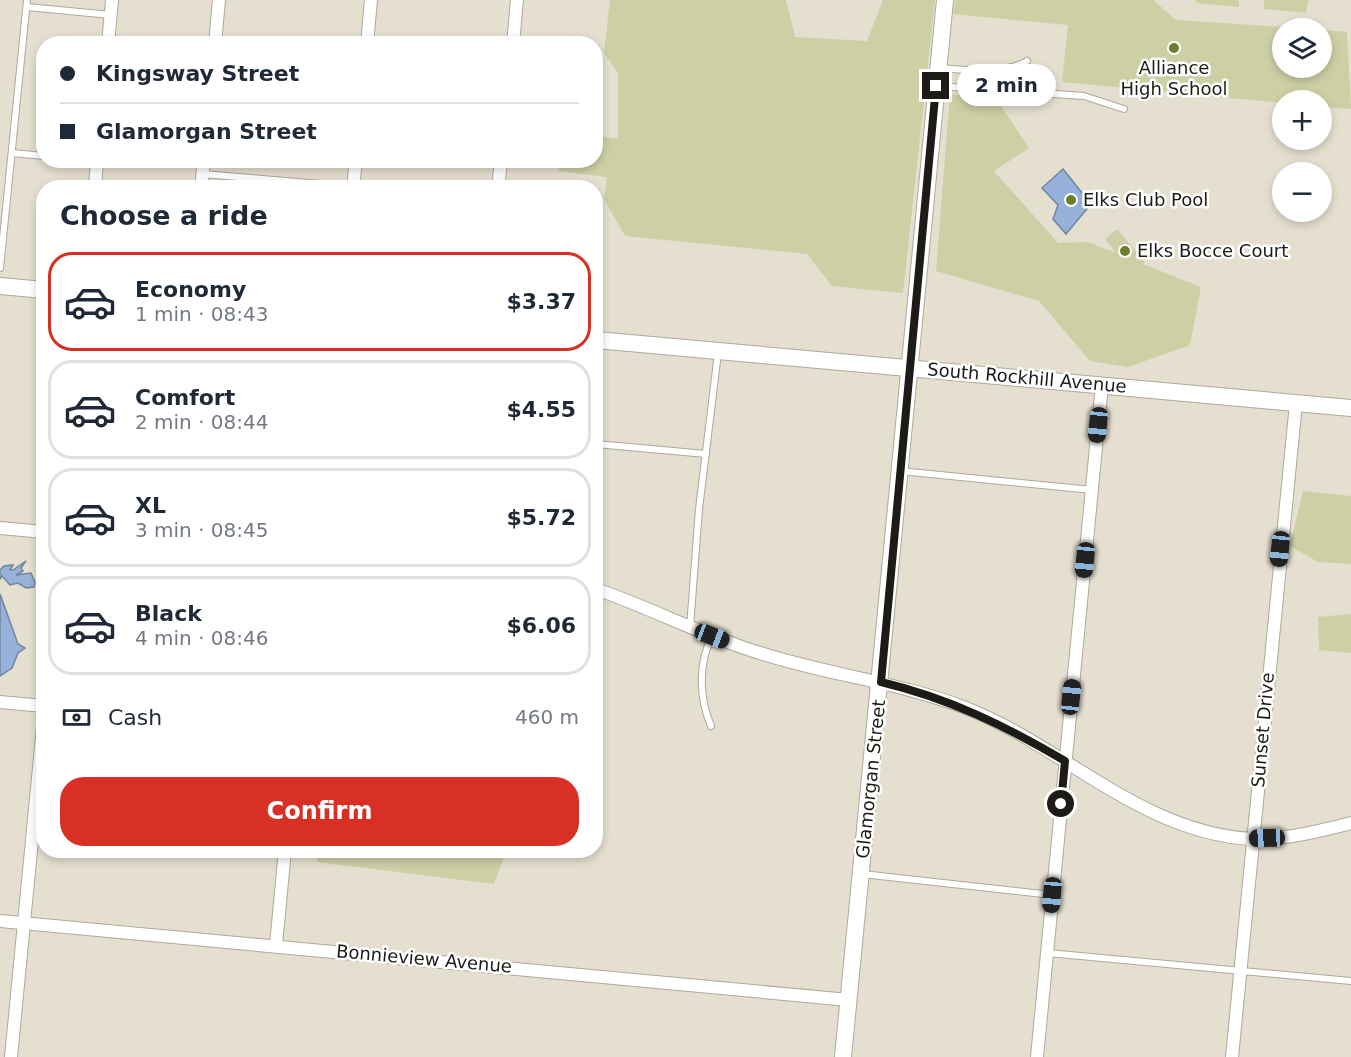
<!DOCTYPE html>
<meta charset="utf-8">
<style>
:root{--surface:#fff;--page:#f2f2f3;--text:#1f2937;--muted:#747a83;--line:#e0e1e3;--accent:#d93025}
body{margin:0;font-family:"DejaVu Sans",sans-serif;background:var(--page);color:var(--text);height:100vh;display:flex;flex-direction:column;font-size:22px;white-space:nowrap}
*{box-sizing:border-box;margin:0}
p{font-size:20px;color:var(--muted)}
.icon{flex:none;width:33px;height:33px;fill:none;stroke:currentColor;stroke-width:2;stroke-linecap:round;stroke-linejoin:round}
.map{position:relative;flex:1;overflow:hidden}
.details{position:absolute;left:36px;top:180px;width:567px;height:678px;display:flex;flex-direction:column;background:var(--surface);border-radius:24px;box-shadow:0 3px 9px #0003}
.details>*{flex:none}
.guide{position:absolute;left:36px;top:36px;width:567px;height:132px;border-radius:24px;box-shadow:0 3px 9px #0003;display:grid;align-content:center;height:132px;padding:0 24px;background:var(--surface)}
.fabs{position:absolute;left:1272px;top:18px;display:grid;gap:12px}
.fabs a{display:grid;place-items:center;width:60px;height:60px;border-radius:50%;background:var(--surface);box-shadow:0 3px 9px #0003;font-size:30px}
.end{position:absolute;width:27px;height:27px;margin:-14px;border:8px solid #1d1b15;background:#fff;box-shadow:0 0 0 3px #fff}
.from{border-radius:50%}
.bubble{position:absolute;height:42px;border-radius:21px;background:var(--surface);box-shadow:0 3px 9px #0003;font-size:20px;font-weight:700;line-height:42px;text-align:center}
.car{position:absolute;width:18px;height:36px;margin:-18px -9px;border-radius:8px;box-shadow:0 0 4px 2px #0007;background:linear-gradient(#222 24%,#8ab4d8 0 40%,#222 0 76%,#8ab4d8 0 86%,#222 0)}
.guide b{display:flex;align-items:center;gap:21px;height:57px;font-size:22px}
.guide b+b{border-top:2px solid var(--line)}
.guide i{width:15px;height:15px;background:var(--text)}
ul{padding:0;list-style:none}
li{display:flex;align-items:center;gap:18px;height:99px;margin:0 12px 9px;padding:0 12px;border:3px solid var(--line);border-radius:24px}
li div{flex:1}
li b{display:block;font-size:22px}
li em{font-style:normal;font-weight:700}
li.current{border-color:var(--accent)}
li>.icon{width:54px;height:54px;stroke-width:1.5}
h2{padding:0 24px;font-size:27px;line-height:72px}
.pay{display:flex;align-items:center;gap:15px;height:66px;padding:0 24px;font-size:22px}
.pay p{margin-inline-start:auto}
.cta{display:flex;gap:12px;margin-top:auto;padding:12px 24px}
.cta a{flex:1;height:69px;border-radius:24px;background:var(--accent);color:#fff;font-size:24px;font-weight:700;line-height:69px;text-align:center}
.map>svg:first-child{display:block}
.green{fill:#cdcfa5}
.water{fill:#96b2da;stroke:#72859f;stroke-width:1.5}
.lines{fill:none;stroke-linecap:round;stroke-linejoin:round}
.service-casing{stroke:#afa99b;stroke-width:8}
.minor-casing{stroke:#afa99b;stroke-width:14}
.tertiary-casing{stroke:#afa99b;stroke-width:18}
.service{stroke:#fff;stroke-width:6}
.minor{stroke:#fff;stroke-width:12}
.tertiary{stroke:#fff;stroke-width:16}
.route{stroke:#1d1b15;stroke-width:8}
.poi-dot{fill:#6a7e2e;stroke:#fff;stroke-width:2}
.labels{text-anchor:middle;stroke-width:5;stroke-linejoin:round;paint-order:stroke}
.poi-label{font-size:18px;fill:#1d1b15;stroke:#fff;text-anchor:start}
.street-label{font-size:18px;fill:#1d1b15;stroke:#fff}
</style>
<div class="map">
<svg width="1351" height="1057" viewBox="0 0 1351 1057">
<rect width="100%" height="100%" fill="#e5dfcf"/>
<!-- green -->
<g class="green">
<polygon points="610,0 786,0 795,37 867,41 883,0 935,0 903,293 832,286 807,254 625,236 604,199 607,177 558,171 559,161 596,160 596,136 618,139 618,73 604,53"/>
<polygon points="955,0 1153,0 1176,20 1299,28 1282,28 1282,68 1322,68 1322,30 1347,32 1351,109 1322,107 1322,100 1282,100 1282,103 1062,82 1068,25 953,14"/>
<polygon points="1196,0 1239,0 1239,7 1196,3"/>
<polygon points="1264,0 1308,0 1306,13 1264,9"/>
<polygon points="950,94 997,100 1029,148 994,171 1058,243 1088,242 1116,253 1105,239 1117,229 1145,262 1143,264 1201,287 1190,345 1128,367 1090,361 1039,301 936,271"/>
<polygon points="1303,491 1351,496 1351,564 1318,562 1290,546"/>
<polygon points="1351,614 1351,653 1319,650 1318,617"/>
<polygon points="317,851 317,850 506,851 494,884 317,862"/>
</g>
<!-- water -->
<g class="water">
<polygon points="1063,169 1091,204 1066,234 1053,219 1058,205 1042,188"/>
<polygon points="26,561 21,568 23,571 16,575 31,573 35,582 34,587 26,588 18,583 10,585 2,576 0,579 0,570 4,566 13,565 10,570 13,570"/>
<polygon points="0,594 18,644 25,648 18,653 12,668 0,676"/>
</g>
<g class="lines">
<!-- service casing -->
<g class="service-casing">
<g id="service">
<polyline points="27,7 111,15"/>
<path d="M939,68C967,70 1002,75 1027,61"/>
<polyline points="937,86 1084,96 1124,109"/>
<polyline points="12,153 44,156"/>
<polyline points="203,174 367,188"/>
<polyline points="0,268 27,0"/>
<polyline points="596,444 706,454"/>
<polyline points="900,471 1092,490"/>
<polyline points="690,627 699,509 718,353"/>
<path d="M711,726C699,698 698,664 712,636"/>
<polyline points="862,874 1052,895"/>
<polyline points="1048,953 1351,981"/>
</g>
</g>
<!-- minor casing -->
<g class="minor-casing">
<g id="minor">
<polyline points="108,44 112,0"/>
<polyline points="215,44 219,0"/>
<polyline points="367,44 371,0"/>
<polyline points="513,44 517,0"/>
<polyline points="95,188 97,160"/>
<polyline points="201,188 204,160"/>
<polyline points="353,188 356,160"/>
<polyline points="498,188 501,160"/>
<polyline points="0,528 44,532"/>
<path d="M596,589C651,608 704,636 760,653C828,675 899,682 966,708C1063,746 1143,834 1253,839C1284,840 1320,831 1351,823"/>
<polyline points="0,702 44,706"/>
<polyline points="0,921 849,1000"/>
<polyline points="276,945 285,850"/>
<polyline points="11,1057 44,716"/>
<polyline points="1037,1057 1102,385"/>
<polyline points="1232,1057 1296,403"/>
</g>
</g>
<!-- tertiary casing -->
<g class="tertiary-casing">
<g id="tertiary">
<polyline points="0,286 44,290"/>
<polyline points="596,340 1351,408"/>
<polyline points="843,1057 945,0"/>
</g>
</g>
<!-- service -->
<use href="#service" class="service"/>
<!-- minor -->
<use href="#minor" class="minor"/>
<!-- tertiary -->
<use href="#tertiary" class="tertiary"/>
</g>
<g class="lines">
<!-- route -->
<path class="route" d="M936,86L881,682C948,698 1006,726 1065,761L1061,804"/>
</g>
<!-- markers -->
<g class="poi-dot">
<circle cx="1174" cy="48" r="6"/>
<circle cx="1071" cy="200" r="6"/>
<circle cx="1125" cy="251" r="6"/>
</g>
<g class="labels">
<!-- poi labels -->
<g class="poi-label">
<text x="1174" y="74" text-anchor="middle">Alliance<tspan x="1174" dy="21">High School</tspan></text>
<text x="1083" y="206">Elks Club Pool</text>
<text x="1137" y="257">Elks Bocce Court</text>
</g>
<!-- street labels -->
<g class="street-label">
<text transform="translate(1027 378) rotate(5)" y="6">South Rockhill Avenue</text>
<text transform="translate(1263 730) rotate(-85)" y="6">Sunset Drive</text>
<text transform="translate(871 779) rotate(-84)" y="6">Glamorgan Street</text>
<text transform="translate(424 959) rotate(5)" y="6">Bonnieview Avenue</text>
</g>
</g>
</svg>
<div class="fabs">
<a><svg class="icon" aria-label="layers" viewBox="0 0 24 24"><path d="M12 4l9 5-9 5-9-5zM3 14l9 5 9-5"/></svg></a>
<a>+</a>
<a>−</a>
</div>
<i class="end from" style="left:1061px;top:804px"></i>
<i class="end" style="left:936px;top:86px"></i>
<div class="bubble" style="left:957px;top:64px;width:99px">2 min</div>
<i class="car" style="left:1098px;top:425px;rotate:186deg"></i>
<i class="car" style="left:1280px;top:549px;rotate:186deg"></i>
<i class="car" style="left:1085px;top:560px;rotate:186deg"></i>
<i class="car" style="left:712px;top:636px;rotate:111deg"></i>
<i class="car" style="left:1071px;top:697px;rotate:6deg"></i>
<i class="car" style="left:1267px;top:838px;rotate:268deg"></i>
<i class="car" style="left:1052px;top:895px;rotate:185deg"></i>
<div class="guide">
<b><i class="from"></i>Kingsway Street</b>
<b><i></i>Glamorgan Street</b>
</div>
<section class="details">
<h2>Choose a ride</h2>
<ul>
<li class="current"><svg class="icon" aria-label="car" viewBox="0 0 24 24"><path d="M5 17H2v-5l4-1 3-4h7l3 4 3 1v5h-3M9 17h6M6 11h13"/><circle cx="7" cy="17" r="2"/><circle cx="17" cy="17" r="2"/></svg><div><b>Economy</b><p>1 min · 08:43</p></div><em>$3.37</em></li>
<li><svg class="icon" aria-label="car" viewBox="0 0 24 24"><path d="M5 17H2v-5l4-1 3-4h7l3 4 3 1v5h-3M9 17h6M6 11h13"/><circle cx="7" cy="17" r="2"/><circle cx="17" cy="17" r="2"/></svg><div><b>Comfort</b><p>2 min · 08:44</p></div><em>$4.55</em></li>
<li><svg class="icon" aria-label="car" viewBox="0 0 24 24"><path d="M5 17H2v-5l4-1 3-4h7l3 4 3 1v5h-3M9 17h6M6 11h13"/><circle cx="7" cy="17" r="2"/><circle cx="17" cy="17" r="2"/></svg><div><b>XL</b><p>3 min · 08:45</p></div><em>$5.72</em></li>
<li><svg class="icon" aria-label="car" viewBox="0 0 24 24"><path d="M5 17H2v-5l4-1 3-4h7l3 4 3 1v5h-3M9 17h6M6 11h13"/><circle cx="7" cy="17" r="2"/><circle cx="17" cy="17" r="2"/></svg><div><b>Black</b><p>4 min · 08:46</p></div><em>$6.06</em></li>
</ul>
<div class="pay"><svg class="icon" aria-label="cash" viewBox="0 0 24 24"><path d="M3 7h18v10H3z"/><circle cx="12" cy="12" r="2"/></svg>Cash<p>460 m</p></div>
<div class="cta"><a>Confirm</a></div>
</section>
</div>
